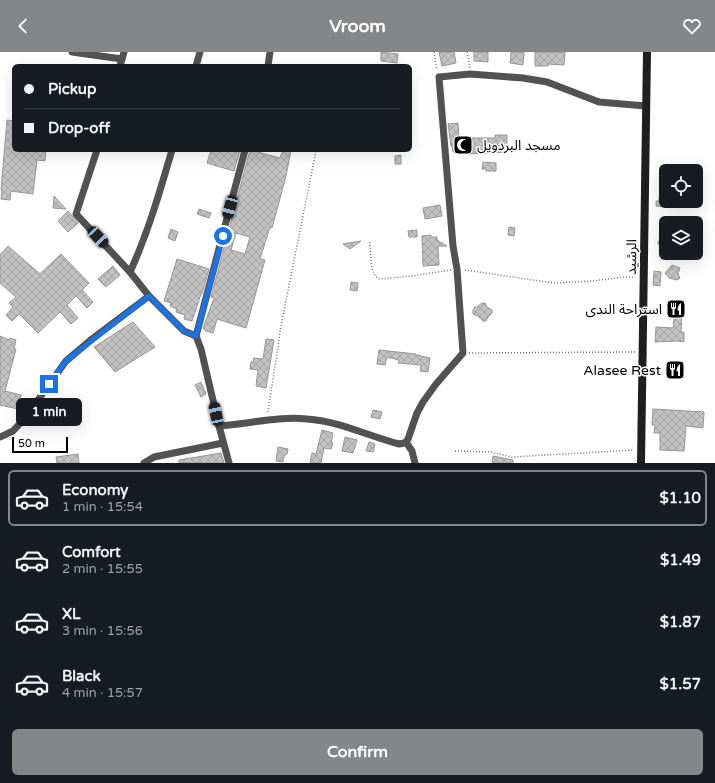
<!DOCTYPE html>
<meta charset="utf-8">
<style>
:root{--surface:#171b24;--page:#20242c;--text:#f1f3f6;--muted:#9ea1a6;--line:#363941;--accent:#858687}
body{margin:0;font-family:"Varela Round","Noto Sans Arabic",sans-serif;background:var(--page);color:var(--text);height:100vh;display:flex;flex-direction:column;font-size:15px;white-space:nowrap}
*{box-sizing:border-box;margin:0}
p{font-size:13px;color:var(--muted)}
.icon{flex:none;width:22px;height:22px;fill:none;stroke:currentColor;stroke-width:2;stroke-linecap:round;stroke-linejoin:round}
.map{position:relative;height:411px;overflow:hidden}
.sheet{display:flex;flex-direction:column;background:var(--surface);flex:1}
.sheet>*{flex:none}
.banner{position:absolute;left:12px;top:12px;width:400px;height:88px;border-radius:6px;box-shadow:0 4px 16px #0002;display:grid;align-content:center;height:88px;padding:0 12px;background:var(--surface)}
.controls{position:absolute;left:659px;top:112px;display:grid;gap:8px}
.controls a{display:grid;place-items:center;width:44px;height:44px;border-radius:6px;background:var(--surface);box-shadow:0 4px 16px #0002;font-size:20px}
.scale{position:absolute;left:12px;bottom:10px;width:56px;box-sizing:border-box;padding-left:4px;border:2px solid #000;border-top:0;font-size:11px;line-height:14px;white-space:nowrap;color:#000;-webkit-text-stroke:3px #fff;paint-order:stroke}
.end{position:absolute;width:18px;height:18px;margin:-9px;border:5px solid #1a73e8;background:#fff;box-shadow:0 0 0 2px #fff}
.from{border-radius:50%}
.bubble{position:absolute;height:28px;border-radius:6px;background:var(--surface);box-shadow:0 4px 16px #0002;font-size:13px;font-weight:700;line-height:28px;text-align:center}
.car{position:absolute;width:12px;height:24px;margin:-12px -6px;border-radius:5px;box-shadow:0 0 3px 1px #0007;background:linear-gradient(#222 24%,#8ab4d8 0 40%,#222 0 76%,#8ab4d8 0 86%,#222 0)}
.banner b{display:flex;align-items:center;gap:14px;height:38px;font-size:15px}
.banner b+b{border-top:1px solid var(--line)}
.banner i{width:10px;height:10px;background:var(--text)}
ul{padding:7px 0 0;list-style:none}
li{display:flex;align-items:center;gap:12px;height:56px;margin:0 8px 6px;padding:0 4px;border:2px solid transparent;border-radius:6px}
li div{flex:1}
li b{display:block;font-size:15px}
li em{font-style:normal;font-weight:700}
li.current{border-color:var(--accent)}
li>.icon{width:36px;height:36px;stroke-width:1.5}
.button{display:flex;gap:8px;margin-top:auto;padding:8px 12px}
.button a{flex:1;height:46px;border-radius:6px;background:var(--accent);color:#fff;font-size:16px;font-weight:700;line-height:46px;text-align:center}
header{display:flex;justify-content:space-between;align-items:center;height:52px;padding:0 12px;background:var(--accent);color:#fff;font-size:18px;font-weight:700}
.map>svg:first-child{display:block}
.building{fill:url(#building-cross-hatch);stroke:#969696;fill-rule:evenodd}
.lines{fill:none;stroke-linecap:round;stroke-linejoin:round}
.path{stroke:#747474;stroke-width:1.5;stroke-dasharray:1 2;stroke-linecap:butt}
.minor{stroke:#525252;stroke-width:7}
.secondary{stroke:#1f1f1f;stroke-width:8}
.route{stroke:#1a73e8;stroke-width:5}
.labels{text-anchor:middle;stroke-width:3;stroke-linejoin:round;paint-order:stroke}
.poi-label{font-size:14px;fill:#000;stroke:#fff;text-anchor:end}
.street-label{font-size:14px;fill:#000;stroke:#fff}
</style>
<header><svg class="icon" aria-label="back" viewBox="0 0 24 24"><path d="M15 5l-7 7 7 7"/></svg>Vroom<svg class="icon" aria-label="heart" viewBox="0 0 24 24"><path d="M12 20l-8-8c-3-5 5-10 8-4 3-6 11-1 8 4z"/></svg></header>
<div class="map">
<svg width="715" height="411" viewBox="0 0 715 411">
<defs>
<pattern id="building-cross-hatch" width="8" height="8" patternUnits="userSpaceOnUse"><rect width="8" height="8" fill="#c2c2c2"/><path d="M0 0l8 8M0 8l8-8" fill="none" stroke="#a5a5a5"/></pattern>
</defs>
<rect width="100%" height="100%" fill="#fff"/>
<!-- building -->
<g class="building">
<polygon points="381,0 398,2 397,11 381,9"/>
<polygon points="439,0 454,0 456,11 442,14"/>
<polygon points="474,0 488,0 488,10 474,9"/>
<polygon points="511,0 524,0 523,13 510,11"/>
<polygon points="535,0 565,0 564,13 548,12 548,14 535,14"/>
<polygon points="7,68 14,69 14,98 46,98 45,109 37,108 33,142 11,139 10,148 1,147 2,138 1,138"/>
<polygon points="458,71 459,86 495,86 495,83 507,83 507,100 468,102 468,100 453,100 452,94 451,94 448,72"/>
<polygon points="211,98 240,98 234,119 207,111"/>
<path d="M250,98L280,106L283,98H291L286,124L272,176L270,175L260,207L265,208L246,276L217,267L213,281L206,279L203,276L214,246L211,245ZM236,181L250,185L245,202L231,198Z"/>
<polygon points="401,103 401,112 395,112 395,104"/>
<polygon points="483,110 496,111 496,119 486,119 486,117 482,117"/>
<polygon points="54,144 66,157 53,156"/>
<polygon points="659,145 666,146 666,149 677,149 677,155 656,154 656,149 659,149"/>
<polygon points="440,153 442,164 425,167 423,156"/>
<polygon points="199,157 211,161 209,166 197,162"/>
<polygon points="68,159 78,171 68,180 58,169"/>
<polygon points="509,175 515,176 514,184 508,183"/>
<polygon points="171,177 178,180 175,189 168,186"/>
<polygon points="417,178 417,185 409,185 408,179"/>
<polygon points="431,183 431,185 437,185 437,188 447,194 438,194 439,213 423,214 422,184"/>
<polygon points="661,186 666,186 666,194 658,192 658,190"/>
<polygon points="361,189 350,197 343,192"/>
<polygon points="8,194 40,222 61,202 89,231 82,238 93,250 87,256 76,244 67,253 78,266 71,272 60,260 38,281 19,262 12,269 6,263 13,255 9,251 16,245 0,231 0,203"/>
<polygon points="177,207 209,217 202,242 201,242 192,269 184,267 185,263 176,260 177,257 170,254 171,251 164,249"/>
<polygon points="672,213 680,216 678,222 680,226 677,228 669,226 665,221"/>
<polygon points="113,214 120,223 106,235 98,227"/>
<polygon points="654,219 661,220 660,234 653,233"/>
<polygon points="351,230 358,231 357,239 350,238"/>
<polygon points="482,251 485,251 487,255 492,258 492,261 488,265 486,269 483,269 478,264 473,262 473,258 475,255 477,255"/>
<polygon points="675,257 679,258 682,261 681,280 684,280 684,290 678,289 655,290 656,275 673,276"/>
<polygon points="133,270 155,295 115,320 94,295"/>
<polygon points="0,284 9,288 10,286 16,288 14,297 16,297 5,339 21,343 18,357 0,353"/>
<polygon points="266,287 274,288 266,336 256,334 258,318 250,317 251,310 253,310 254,306 263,307"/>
<polygon points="379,298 416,302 416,303 430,306 428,320 420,319 421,313 398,311 399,308 387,305 385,313 377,312"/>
<polygon points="201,330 206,342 201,345 195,333"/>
<polygon points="653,357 704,360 703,376 686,374 684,399 660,398 660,381 654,381 655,373 652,373"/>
<polygon points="373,358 382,360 380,367 371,365"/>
<polygon points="322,378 333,381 331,391 333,391 331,397 324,396 321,411 310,411 312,401 316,402"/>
<polygon points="345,385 357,388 353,401 342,399"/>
<polygon points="369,390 375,392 373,400 366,399"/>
<polygon points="278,395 288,397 287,402 284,404 283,410 276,409"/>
<polygon points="221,401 224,411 179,411 179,408"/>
<polygon points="78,402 79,411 57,411 56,405"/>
<polygon points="493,404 513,408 513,411 492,411"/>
</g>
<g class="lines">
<!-- path -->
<g class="path">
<polyline points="434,0 437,18"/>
<polyline points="467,0 470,16"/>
<path d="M370,190C371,201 369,221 379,227L412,224L451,218"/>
<polyline points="465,218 554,231 592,229 624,225 635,225"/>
<polyline points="469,301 635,300"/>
<polyline points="268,360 281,274 316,98"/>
<polyline points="455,399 491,400 512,405 633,398"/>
</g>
<!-- minor -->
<g class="minor">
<polyline points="72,0 122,7"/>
<polyline points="120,14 124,0"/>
<polyline points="196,14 200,0"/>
<polyline points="268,14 270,0"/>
<polyline points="97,98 76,162 130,220 149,244 184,279 196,284 201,297 219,374 229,411"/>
<path d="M130,220C148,181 160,139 172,98"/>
<polyline points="196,284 245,98"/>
<path d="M219,374C248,372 278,364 307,367C339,369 368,384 399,392L405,391L408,387L417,361L423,350L436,332L463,301L457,217L453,194L439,25L470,22L523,26L547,30L599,50L646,54"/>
<polyline points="0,385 13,379 25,366 66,309 92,287 149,244"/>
<polyline points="406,390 412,399 415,411"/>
<polyline points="144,411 154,405 223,391"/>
</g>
<!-- secondary -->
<polyline class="secondary" points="641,411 647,0"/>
</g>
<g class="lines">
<!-- route -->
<polyline class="route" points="49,332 66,309 149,244 184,279 196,284 223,184"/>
</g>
<!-- icons -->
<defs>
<g id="mosque-square" transform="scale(1)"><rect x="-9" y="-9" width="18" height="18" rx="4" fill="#000" stroke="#fff"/><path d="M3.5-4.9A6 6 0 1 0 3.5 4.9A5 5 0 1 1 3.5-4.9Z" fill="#fff"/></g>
<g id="restaurant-square" transform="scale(1)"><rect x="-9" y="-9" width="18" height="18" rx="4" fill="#000" stroke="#fff"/><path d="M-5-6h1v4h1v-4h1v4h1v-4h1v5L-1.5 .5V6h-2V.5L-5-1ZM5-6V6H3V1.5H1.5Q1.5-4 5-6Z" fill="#fff"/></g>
</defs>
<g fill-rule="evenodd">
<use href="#mosque-square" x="463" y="93"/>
<use href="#restaurant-square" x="676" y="257"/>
<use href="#restaurant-square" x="675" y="318"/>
</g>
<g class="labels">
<!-- poi labels -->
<g class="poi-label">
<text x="477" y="98" text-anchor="start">مسجد البردويل</text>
<text x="662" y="262">استراحة الندى</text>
<text x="661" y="323">Alasee Rest</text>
</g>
<!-- street labels -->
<g class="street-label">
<text transform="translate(631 205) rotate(-89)" y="5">الرشيد</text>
</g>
</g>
</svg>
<div class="controls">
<a><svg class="icon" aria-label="locate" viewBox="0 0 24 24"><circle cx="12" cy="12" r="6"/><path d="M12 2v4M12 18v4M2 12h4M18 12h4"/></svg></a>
<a><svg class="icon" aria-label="layers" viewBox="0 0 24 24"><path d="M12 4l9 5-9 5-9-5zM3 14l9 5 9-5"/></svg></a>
</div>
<div class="scale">50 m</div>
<i class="end from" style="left:223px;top:184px"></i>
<i class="end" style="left:49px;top:332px"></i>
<div class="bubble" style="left:16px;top:346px;width:66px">1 min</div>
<i class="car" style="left:230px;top:155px;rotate:195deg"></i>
<i class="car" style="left:98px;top:185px;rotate:137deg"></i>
<i class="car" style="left:216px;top:362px;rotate:348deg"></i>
<div class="banner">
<b><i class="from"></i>Pickup</b>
<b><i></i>Drop-off</b>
</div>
</div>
<section class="sheet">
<ul>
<li class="current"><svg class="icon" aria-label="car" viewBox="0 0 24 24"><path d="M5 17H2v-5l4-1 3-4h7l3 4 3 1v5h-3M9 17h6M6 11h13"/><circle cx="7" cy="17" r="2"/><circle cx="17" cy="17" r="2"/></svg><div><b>Economy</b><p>1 min · 15:54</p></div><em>$1.10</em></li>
<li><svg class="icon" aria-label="car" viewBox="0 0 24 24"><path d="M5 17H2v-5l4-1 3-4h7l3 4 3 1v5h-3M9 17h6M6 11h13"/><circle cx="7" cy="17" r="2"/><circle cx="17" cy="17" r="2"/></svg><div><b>Comfort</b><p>2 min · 15:55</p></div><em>$1.49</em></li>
<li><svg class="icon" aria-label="car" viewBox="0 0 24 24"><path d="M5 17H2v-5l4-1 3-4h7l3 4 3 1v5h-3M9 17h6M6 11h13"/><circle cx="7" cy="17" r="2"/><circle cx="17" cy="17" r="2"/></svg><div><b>XL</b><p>3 min · 15:56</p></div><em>$1.87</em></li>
<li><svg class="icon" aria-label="car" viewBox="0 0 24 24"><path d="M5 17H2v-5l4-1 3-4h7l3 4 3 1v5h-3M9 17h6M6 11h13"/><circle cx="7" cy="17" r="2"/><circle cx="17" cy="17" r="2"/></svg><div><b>Black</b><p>4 min · 15:57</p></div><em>$1.57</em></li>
</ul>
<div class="button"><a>Confirm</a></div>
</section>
